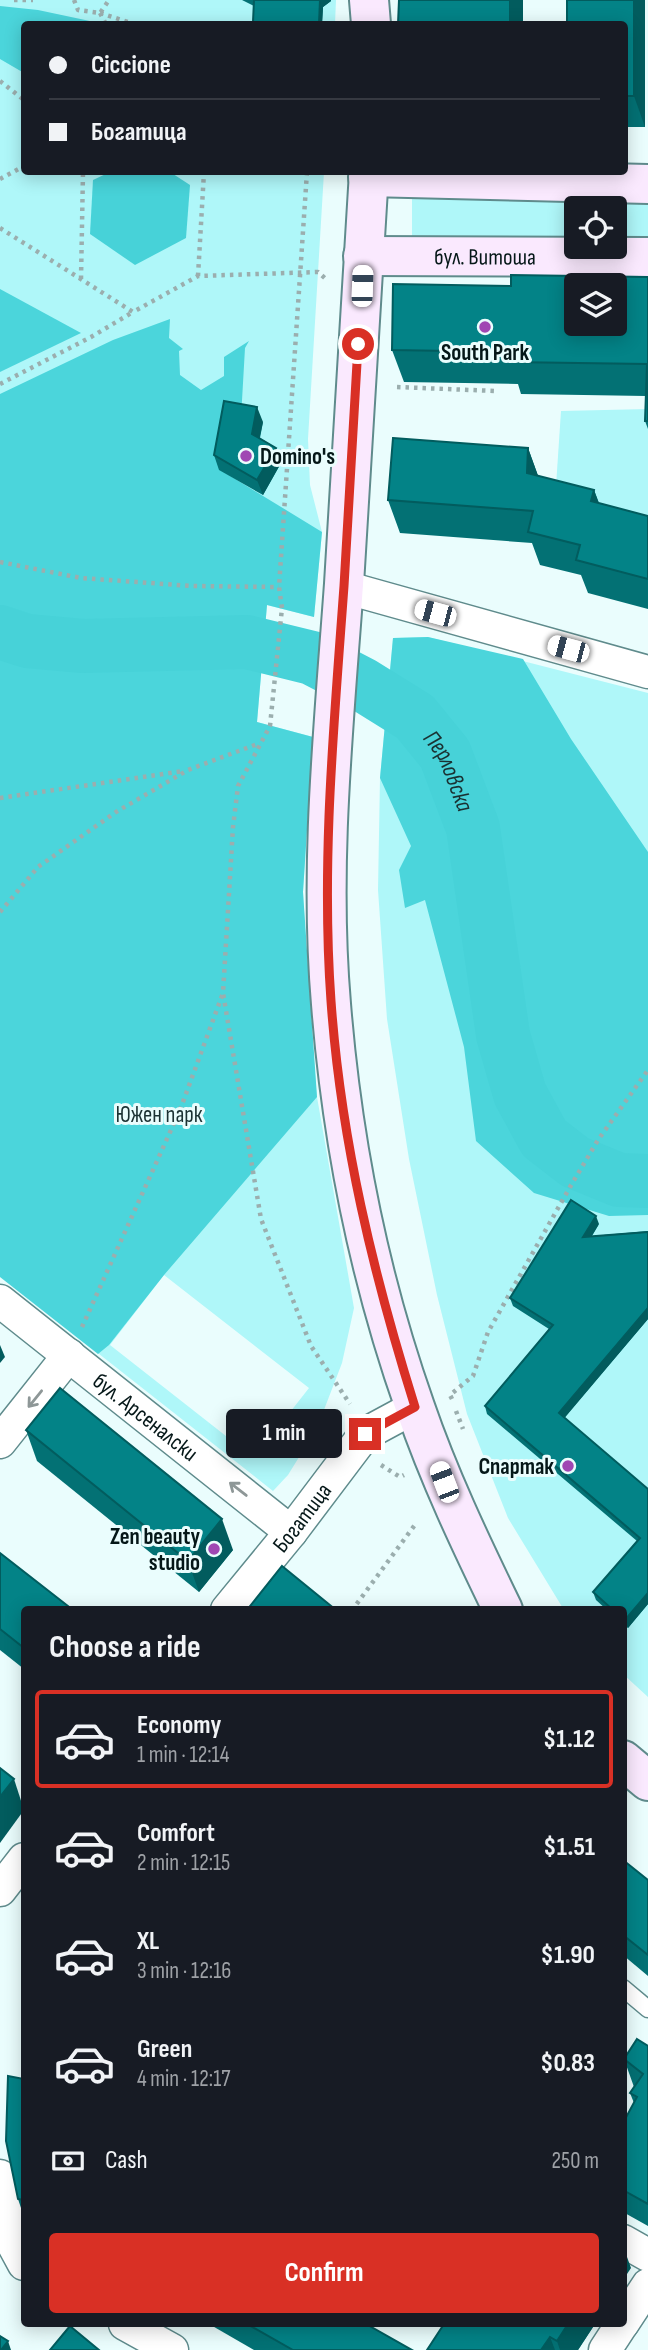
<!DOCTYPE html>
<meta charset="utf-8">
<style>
:root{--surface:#171b24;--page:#20242c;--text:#f1f3f6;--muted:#9ea1a6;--line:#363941;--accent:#d93025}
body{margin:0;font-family:"Sofia Sans Condensed",sans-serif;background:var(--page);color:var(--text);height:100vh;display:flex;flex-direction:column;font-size:26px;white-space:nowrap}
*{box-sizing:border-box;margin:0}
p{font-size:23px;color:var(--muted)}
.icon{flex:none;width:38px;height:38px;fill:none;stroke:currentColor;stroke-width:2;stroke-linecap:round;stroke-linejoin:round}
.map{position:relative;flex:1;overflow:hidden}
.panel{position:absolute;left:21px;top:1606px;width:606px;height:721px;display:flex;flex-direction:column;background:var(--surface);border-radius:7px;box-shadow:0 4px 18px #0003}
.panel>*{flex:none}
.banner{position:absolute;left:21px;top:21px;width:607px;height:154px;border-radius:7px;box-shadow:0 4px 18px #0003;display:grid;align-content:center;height:154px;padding:0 28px;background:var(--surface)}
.controls{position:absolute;left:564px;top:196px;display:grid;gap:14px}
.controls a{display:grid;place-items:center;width:63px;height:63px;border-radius:7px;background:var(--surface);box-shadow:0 4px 18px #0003;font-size:35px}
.end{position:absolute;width:32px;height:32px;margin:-16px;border:9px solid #d93025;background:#fff;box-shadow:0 0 0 4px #fff}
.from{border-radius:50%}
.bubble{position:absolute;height:49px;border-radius:7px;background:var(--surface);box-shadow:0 4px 18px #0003;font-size:23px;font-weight:700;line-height:49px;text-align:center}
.car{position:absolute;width:21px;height:42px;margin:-21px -10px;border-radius:9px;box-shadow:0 0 5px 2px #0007;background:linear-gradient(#fff 24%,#345 0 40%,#fff 0 76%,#345 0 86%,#fff 0)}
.banner b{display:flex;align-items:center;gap:24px;height:66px;font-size:26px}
.banner b+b{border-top:2px solid var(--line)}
.banner i{width:18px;height:18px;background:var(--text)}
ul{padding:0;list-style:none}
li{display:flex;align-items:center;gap:21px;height:98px;margin:0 14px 10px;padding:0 14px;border:4px solid transparent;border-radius:7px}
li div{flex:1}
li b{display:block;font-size:26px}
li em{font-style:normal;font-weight:700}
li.selected{border-color:var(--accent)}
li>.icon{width:63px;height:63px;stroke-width:1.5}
h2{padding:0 28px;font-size:32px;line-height:84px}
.pay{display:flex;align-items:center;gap:18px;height:77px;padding:0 28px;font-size:26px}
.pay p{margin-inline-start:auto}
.cta{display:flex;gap:14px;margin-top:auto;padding:14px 28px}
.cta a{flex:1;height:80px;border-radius:7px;background:var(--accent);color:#fff;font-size:28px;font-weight:700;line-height:80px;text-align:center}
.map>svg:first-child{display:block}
.green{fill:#aff7f9;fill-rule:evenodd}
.forest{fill:#4bd5db}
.water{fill:#47d2d8}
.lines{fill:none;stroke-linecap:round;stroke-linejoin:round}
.river{stroke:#47d2d8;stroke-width:54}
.lane-casing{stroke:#5f8b8c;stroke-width:19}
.street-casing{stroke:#5f8b8c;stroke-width:35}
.secondary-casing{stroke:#5f8b8c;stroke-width:42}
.path{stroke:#9baeae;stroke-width:4.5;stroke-dasharray:3.5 5;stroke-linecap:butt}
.lane{stroke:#fff;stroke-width:16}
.street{stroke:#fff;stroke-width:32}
.secondary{stroke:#fae9fe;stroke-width:38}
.wall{fill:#037174}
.shaded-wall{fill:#025c5e}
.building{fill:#038387;stroke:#025c5e;stroke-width:2;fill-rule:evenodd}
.oneway{stroke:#8e9797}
.route{stroke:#d93025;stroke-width:9}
.poi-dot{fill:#a047b3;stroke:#eafdfd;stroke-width:2.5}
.labels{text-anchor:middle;stroke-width:6;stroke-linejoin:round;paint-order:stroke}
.street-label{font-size:23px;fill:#051718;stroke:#eafdfd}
.poi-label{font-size:23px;font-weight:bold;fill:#051718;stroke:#eafdfd;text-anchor:end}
.park-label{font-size:23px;fill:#1b3233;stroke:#eafdfd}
.water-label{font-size:24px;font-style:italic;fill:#1a3132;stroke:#eafdfd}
</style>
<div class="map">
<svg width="648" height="2350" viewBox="0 0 648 2350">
<rect width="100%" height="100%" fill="#eafdfd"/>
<!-- green -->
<g class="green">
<path d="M0,0H336L335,24H24V172H324L308,439L310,485L322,532L314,617L267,605L257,722L313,737L303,892L309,1001L317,1097L354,1308L342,1363L317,1428L288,1475L273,1491L0,1276ZM164,1275L309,1388L254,1458L110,1345Z"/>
<polygon points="412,187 648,193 648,244 614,244 614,208 576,208 576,243 412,240"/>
<polygon points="648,409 648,525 555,501 561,411"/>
<polygon points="428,637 648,693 648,1697 623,1674 623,1610 564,1610 508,1518 467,1414 437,1295 409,1159 387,1019 378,890 380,778 393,638"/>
</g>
<!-- forest -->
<g class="forest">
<polygon points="0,6 38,10 104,24 24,24 24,73 0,59"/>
<polygon points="0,289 81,333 0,372"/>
<polygon points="170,319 169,338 183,349 179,351 180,375 201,390 224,376 224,357 249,341 245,348 241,418 219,469 322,532 314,617 267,605 257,722 313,737 303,892 317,1097 164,1275 109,1345 98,1354 0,1277 0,394 113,340"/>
<polygon points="428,637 523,659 571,739 648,852 648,1215 609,1216 534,1193 476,1141 464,1047 425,900 405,908 399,870 411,846 380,778 393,638"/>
</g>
<!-- water -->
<polygon class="water" points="110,172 170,172 190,185 186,238 135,265 90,234 93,180"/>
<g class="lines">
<!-- river -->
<path class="river" id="s1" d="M0,632L27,641L83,646L247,642L312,658L362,684L415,717L445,754L473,828L503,1035L520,1094L544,1138L575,1162L619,1180L648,1181"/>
<!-- lane casing -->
<g class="lane-casing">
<polyline id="lane" points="623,1988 648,2009"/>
</g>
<!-- street casing -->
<g class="street-casing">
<g id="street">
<polyline points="344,587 648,672"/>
<path id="s2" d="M0,1301L291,1532"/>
<polyline points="0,1442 69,1355"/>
<path id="s3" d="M227,1610L291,1532L365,1434L415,1407"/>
<polyline points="0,1890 24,1859"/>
<polyline points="0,2176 12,2242 24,2264"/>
<polyline points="623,2241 648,2255"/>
<polyline points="623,2323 648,2285"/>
<polyline points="125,2324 172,2350"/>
<polyline points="605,2350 622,2324"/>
</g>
</g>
<!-- secondary casing -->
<g class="secondary-casing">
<g id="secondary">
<polyline points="369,0 371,24"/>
<path d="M369,172C361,309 353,446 344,584C334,724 319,864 331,1004C342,1141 369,1277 415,1407C439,1477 471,1544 503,1610"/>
<polyline points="368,177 648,184"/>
<path id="s4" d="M363,256L648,257"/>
<polyline points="623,1760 648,1781"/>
</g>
</g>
<!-- path -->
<g class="path">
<polyline points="14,0 33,0"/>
<polyline points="74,0 78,10 100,13 109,0"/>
<polyline points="100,13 134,24"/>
<polyline points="100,13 106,24"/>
<polyline points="0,81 24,100"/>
<polyline points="307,172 279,587 282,608 270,726 238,786 233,827 223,993 261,1219 311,1346 350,1404"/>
<polyline points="0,179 24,166"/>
<polyline points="0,228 133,312 198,276 318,272 327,280"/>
<polyline points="198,276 204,172"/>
<polyline points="81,279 83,172"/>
<polyline points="0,384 91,337 133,312"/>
<polyline points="397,387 495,391"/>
<polyline points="0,562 81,578 192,586 279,587"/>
<polyline points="0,798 184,771"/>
<polyline points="0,912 38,867 116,812 188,770 260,743"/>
<polyline points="82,1327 180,1110 223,993"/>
<polyline points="452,1399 450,1395 473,1376 488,1332 570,1187 598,1140 648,1070"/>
<polyline points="456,1411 463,1429"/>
<polyline points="381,1465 400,1477 404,1475"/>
<polyline points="355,1610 353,1609 417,1522"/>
</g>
<!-- lane -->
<use href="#lane" class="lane"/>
<!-- street -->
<use href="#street" class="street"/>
<!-- secondary -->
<use href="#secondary" class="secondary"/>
</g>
<!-- wall -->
<g class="wall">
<polygon points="242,0 331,0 331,1 323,7 322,24 254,24 254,6"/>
<polygon points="645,0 645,127 625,127 625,24"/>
<polygon points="648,277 648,429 645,421 646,396 521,394 518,384 404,382 392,350 511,286"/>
<polygon points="263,422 260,438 276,448 281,463 263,495 219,470 214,455"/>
<polygon points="528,448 538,476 594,490 599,503 648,516 648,609 588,593 581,575 540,565 532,543 400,533 388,500"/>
<polygon points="599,1224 592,1236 648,1231 648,1319 564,1418 648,1489 648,1604 628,1628 623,1624 623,1610 607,1610 596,1600 593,1592 637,1541 487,1414 485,1406 549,1329 513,1306 510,1298"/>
<polygon points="26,1430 233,1550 199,1592 37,1461"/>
<polygon points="0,1553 24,1610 24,1669 0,1650"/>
<polygon points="623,1860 648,1880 648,1976 623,1955"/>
<polygon points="648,2046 648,2226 623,2212 623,2123 634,2103 630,2093 634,2087 624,2059"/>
<polygon points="24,2079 24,2217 18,2199"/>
<polygon points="209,2324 366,2324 412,2350 254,2350"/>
<polygon points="444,2324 595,2324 578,2350 427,2350"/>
</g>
<!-- shaded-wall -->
<g class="shaded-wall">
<polygon points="320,0 331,0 331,1 323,7 322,24 319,24"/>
<rect x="510" y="0" width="13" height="24"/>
<polygon points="634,0 645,0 645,127 634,96"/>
<polygon points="257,407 263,422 257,449 252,434"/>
<polygon points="276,448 281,463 263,495 257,480"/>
<polygon points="528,448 540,481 527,473"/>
<polygon points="594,490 606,523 591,501"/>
<polygon points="596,1216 599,1224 586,1245 583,1237"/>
<polygon points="648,1308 648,1319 562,1421 559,1413"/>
<polygon points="0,1345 5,1357 0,1363"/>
<polygon points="222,1519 233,1550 199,1592 188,1561"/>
<polygon points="648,1593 648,1604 628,1628 625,1620"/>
<polygon points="14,1779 24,1810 0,1843 0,1797"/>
<polygon points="623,2246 631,2268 623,2280"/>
<polygon points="568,2324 595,2324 578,2350 560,2350 557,2341"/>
<polygon points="550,2337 555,2350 541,2350"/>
<polygon points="8,2341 11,2350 1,2350"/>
</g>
<!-- building -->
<g class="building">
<polygon points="254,0 320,0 319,24 256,24 253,22"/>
<polygon points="399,0 510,0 510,24 398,24"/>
<polygon points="567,0 634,0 634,96 625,96 625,24 567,24"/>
<path d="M511,275L648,277V421H645L647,364L509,362L510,352L392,350L393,284L511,286ZM576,285H614V324H576Z"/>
<polygon points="224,401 257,407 252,434 276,448 257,480 214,455"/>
<polygon points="393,438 528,448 527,473 594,490 591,501 648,516 648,579 576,560 580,545 528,532 533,511 388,500"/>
<polygon points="571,1200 596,1216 583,1237 648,1232 648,1308 559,1413 648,1489 648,1593 625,1620 623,1618 623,1610 613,1610 593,1592 640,1538 485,1406 553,1325 510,1298"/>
<polygon points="60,1388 222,1519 188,1561 26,1430"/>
<polygon points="0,1553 73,1610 24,1610 24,1648 0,1629"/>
<polygon points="282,1566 336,1610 247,1610"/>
<polygon points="0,1768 14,1779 0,1797"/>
<polygon points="623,1860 648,1880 648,1955 623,1935"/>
<polygon points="637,2039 648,2046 648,2204 623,2190 623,2123 637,2097 630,2093 643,2074 624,2059"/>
<polygon points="8,2076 24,2079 24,2200 18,2199 6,2141"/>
<polygon points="247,2324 366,2324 412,2350 293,2350"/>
<polygon points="444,2324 568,2324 557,2341 550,2337 541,2350 427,2350"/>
<polygon points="70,2326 99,2350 50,2350"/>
<polygon points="0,2336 8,2341 1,2350 0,2350"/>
</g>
<!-- one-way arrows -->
<defs><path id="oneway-shaft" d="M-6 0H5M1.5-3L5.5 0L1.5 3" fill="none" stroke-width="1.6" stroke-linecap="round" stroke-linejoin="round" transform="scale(1.75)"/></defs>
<g class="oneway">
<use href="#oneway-shaft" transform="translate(35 1399) rotate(129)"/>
<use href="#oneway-shaft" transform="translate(238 1489) rotate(-142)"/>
</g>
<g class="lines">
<!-- route -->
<path class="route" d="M358,344C354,425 349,506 344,586C334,724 321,862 331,1001C341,1141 373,1273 415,1407L365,1434"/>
</g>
<!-- markers -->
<g class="poi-dot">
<circle cx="485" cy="327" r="7"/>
<circle cx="246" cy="456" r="7"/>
<circle cx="568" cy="1466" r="7"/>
<circle cx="214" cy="1549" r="7"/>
</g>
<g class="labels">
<!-- street labels -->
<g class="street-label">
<text dy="8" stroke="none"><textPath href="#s4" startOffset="122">бул. Витоша</textPath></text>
<text dy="8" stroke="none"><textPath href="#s2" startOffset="186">бул. Арсеналски</textPath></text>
<text dy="8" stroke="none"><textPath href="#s3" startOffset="119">Богатица</textPath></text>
</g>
<!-- poi labels -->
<g class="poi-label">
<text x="485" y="360" text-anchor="middle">South Park</text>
<text x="260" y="464" text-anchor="start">Domino's</text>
<text x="554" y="1474">Спартак</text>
<text x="200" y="1544">Zen beauty<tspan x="200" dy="26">studio</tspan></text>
</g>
<!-- park labels -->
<g class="park-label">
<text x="159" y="1122">Южен парк</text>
</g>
<!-- water labels -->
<g class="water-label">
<text dy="8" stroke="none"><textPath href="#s1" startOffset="499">Перловска</textPath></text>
</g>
</g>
</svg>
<div class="controls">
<a><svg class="icon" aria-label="locate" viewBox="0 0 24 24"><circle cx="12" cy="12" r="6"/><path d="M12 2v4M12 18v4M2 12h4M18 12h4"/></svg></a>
<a><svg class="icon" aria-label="layers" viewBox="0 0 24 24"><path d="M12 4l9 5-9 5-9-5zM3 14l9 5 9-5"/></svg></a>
</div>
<i class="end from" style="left:358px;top:344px"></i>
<i class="end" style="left:365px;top:1434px"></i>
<div class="bubble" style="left:226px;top:1409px;width:116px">1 min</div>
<i class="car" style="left:362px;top:286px;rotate:2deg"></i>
<i class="car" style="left:435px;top:613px;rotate:285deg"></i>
<i class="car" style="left:568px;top:649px;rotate:285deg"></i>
<i class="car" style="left:444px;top:1482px;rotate:339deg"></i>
<div class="banner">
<b><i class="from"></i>Ciccione</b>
<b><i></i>Богатица</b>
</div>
<section class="panel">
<h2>Choose a ride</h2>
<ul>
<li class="selected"><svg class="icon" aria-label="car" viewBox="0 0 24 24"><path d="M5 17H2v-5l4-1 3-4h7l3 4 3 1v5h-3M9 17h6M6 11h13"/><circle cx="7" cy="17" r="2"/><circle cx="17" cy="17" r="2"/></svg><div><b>Economy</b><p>1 min · 12:14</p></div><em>$1.12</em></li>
<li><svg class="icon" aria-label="car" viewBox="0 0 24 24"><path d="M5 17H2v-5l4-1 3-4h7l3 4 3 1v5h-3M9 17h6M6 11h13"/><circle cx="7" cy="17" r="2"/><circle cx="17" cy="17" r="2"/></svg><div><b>Comfort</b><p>2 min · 12:15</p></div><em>$1.51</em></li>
<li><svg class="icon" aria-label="car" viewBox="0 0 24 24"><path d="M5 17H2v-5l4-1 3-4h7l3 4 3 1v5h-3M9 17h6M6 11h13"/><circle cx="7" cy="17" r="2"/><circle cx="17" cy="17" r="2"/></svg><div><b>XL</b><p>3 min · 12:16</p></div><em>$1.90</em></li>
<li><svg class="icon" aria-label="car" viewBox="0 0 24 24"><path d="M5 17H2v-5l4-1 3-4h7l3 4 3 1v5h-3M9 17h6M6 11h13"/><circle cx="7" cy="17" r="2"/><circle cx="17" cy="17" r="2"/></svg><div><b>Green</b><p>4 min · 12:17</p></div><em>$0.83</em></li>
</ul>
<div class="pay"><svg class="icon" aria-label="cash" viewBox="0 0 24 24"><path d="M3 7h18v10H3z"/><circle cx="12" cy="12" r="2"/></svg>Cash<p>250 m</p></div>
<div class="cta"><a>Confirm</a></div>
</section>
</div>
